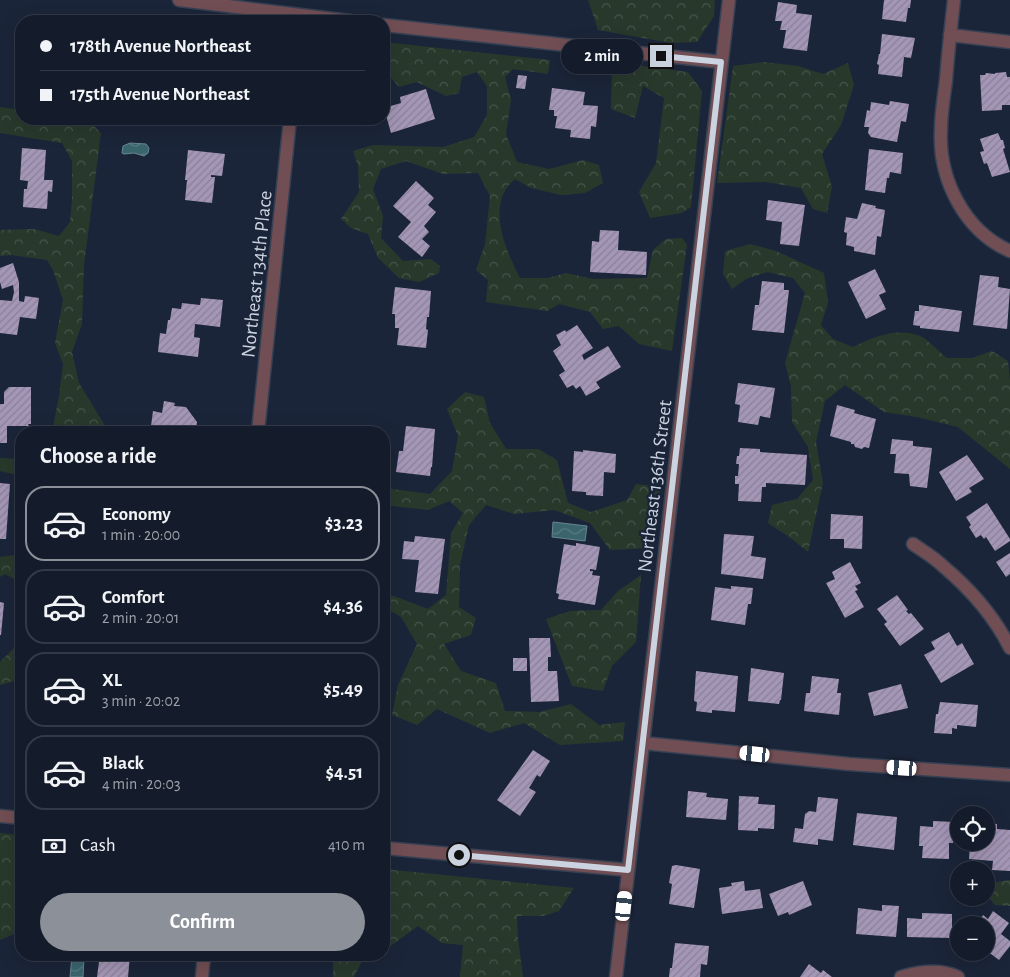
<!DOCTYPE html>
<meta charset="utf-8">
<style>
:root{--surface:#141c2b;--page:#1d2533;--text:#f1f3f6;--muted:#9da1a9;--line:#333a47;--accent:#8c9099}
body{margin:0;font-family:"Alegreya Sans",sans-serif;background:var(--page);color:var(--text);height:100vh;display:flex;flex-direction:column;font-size:19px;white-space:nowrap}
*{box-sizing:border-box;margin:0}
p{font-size:16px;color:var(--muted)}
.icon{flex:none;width:28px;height:28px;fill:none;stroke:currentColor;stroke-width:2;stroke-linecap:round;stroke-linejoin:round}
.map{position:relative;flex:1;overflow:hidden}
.drawer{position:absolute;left:15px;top:426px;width:375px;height:535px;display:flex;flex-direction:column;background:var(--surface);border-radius:20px;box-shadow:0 5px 20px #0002,0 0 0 1px var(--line)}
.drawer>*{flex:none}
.hud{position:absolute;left:15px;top:15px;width:375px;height:110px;border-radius:20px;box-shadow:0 5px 20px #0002,0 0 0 1px var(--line);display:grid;align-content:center;height:110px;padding:0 25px;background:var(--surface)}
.tools{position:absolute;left:950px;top:806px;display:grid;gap:10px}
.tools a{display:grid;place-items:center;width:45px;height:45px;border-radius:50%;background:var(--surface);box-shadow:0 5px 20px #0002,0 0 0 1px var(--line);font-size:25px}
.end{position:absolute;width:22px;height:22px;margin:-11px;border:6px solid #ccd3e0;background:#111;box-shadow:0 0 0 2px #111}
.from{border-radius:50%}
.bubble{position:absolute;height:35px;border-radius:18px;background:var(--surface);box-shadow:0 5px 20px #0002,0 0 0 1px var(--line);font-size:16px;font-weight:700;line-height:35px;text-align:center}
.car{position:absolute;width:15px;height:30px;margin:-15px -8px;border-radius:6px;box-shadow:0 0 4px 1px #0007;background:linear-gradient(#fff 24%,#345 0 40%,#fff 0 76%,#345 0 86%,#fff 0)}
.hud b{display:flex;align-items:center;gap:18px;height:48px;font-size:19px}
.hud b+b{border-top:1px solid var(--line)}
.hud i{width:12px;height:12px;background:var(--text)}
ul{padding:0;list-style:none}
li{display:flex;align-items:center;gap:15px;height:75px;margin:0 10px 8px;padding:0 15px;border:2px solid var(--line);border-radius:20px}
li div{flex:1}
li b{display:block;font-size:19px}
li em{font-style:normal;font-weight:700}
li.current{border-color:var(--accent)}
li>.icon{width:45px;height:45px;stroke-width:1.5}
h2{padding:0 25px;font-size:22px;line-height:60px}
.pay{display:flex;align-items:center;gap:12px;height:55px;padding:0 25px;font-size:19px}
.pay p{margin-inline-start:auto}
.action{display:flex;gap:10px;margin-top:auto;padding:10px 25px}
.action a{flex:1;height:58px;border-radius:30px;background:var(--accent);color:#fff;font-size:20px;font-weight:700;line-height:58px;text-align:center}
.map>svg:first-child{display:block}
.forest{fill:url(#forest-crowns)}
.water{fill:url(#water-waves);stroke:#668690}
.building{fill:url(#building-hatch)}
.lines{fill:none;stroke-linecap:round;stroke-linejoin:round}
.minor-casing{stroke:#374154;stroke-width:15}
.minor{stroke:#714e53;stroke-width:12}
.route{stroke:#ccd3e0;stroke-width:6}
.labels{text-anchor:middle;stroke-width:5;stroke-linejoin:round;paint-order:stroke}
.street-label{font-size:20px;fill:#ccd3e0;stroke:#1b2539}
</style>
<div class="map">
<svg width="1010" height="977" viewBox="0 0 1010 977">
<defs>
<pattern id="forest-crowns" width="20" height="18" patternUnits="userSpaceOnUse" patternTransform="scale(1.25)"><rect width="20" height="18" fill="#28392c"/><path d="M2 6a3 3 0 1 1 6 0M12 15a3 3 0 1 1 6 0" fill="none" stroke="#46554a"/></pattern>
<pattern id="water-waves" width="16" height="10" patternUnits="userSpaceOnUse" patternTransform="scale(1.25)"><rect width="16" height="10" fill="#3b656e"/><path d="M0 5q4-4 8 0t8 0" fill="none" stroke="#567a82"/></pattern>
<pattern id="building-hatch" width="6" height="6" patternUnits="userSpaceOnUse" patternTransform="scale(1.25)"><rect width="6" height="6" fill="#a496b6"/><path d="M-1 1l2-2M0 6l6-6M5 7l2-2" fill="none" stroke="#8a8099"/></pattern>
</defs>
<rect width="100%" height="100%" fill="#1b2539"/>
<!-- forest -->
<g class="forest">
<polygon points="588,0 715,0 714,16 697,42 671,43 598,30"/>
<path d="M384,42L550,60L548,74L513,69L505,77L511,100L506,134L517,162L549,169L583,160L599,165L603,183L585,193L561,195L531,188L515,179C485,204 505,249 520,278H548L566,273L593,279L647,278L653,250L666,239L682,238L687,245L672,351L639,344L619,326L603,329L590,312L559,304L547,311L486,302L488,280L476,270L485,244L490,196L478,173L443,174L406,161L381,169L373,189L383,216L381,238L403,261L431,259L440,266L439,273L419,282L399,278L378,258L368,234L351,228L341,219L359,192L358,166L353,151L373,145L443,147L474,137L487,115V86L477,72L462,77L459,93L446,96L417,82L399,87L384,70Z"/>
<polygon points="612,62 688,72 702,91 691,207 682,213 650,218 639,192 656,163 664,98 643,86 635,118 611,109"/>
<polygon points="764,62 798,66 823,74 848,63 854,85 841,125 822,154 832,187 827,213 813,209 801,188 766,182 717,183 733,66"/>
<polygon points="0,107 21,110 21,119 87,119 101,133 84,265 82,324 72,352 79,383 104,424 105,432 52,432 59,396 63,364 55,343 63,300 53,270 47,260 11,255 0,256 0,230 34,229 59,236 70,222 72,199 72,161 62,143 0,133"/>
<path d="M750,244L776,251L824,273L828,303L821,325L833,339L853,347C874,337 896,327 920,336C929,340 939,352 947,358H972L992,351L1008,361L1010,380V469L958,427L917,417L884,412L845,385L825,401L816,442L823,483L808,552L792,539L768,523L772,505L797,499L813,480L808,447L792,422L791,386L785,363L805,293L793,278L767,272L746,279L732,289L723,274L725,251Z"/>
<polygon points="465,392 484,397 490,423 506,449 538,449 557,460 568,503 591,512 627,500 636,484 661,487 651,548 610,550 590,523 554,510 514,514 486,505 469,525 460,565 459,607 476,618 471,635 444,644 461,671 496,683 505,711 539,712 571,704 599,725 625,722 623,741 560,745 524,723 490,733 437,709 417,725 392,715 398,685 417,644 401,617 384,607 384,595 394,596 428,609 446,595 451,533 463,513 449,501 428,510 384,505 384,488 430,494 452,471 458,436 447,409"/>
<polygon points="0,458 21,459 21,476 0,471"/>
<polygon points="21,548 21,583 5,574 0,577 0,557 15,555"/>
<polygon points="641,575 636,642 612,666 603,691 572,686 546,619 570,611 601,610 618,591"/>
<polygon points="21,621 21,702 18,680 0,685 0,662 19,643"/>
<polygon points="0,833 21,835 21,931 0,940"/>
<polygon points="384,869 574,888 559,911 543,916 517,916 518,938 523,977 460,977 463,945 442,943 418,926 392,945 384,947"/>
<polygon points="1010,880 1010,906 995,905 987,896 990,883"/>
<polygon points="333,955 365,955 354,977 333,977"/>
</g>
<!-- water -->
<g class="water">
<polygon points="130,143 146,144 149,148 148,153 144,156 134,153 124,154 122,153 123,146"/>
<polygon points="553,522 587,526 585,541 552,537"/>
<polygon points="72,956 84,957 83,977 70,977"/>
</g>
<!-- building -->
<g class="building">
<polygon points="884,0 911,0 910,8 908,8 906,22 882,19"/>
<polygon points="778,2 797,5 796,13 812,15 807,51 783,48 786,30 780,30 782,21 775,21"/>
<polygon points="882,34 915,38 911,58 904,57 902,77 878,74 879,65 877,64 879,54 880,54"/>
<polygon points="1006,72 1007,77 1010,77 1010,105 1002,105 1002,110 982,111 980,75 985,75 986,73 995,74 995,73"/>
<polygon points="518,75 527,76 525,89 516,88"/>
<polygon points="552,88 585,92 583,105 598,106 596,127 591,126 590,139 570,137 571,130 555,128 557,116 554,116 554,110 549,110"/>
<polygon points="426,89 435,119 391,133 384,108 401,103 400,97"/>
<polygon points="890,101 909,104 906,122 901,121 897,142 871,137 868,133 869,127 864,127 867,110 870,111 871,102 889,105"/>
<polygon points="998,133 1001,140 1003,140 1005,148 1003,149 1010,172 992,177 987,163 984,164 980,152 984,151 980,139"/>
<polygon points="22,148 46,150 44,180 53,180 52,192 48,191 47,209 23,207 24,189 27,189 28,181 20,180"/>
<polygon points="869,149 903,153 901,174 890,172 889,178 887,178 885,193 865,190"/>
<polygon points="188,150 225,154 222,176 211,175 211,177 215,177 212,203 185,200 187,180 185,180"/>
<polygon points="416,181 434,198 428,205 436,212 424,226 429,232 422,239 430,246 422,257 398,237 411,222 393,206"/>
<polygon points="768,200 805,205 799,246 780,244 782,222 766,220"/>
<polygon points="862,203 876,206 875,208 885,210 881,237 877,236 875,255 854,251 854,247 846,245 847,233 844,232 846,217 857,219"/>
<polygon points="600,230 619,231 618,250 647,252 646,275 590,272 592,241 599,242"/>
<polygon points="13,263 19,282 19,301 24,302 25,296 39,298 36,319 20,317 17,335 0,333 0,300 12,301 14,292 13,285 2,289 0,282 0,268"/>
<polygon points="875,269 886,292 879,295 886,309 866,319 848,282"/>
<polygon points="980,275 999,277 998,287 1010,289 1007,329 973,325"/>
<polygon points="762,281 784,283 784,290 789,290 784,333 752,330 755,305 759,305"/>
<polygon points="395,287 431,291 429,317 427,317 426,329 428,330 426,348 397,345 399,328 395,328 395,314 392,314"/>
<polygon points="201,298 223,300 220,327 195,324 194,337 200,338 198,357 158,352 160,333 166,334 168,320 170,320 172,308 181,309 182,303 200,305"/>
<polygon points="919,305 962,311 959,332 920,328 920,326 913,325 915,311 919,311"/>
<polygon points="577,325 593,348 582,355 584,360 608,346 621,367 596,382 600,388 586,396 580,386 576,389 573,385 567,388 559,375 565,371 553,351 561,345 556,335 565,330 566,332"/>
<polygon points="738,383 775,388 770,418 760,416 758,425 738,422 740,405 735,404"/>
<polygon points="9,387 31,387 31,424 28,424 29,426 7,426 7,443 0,443 0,404 4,404 4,392"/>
<polygon points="164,401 175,403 174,406 186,407 197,422 196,429 181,427 180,432 142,432 143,425 151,426 153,411 162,413"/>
<polygon points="837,405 855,410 854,413 876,419 869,448 864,447 862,449 855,447 854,444 851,444 851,442 830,436"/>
<polygon points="406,426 435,429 432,467 431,467 430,476 396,472 399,451 403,451"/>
<polygon points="892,439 913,441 913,446 932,448 927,488 910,486 909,474 894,473 896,454 890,454"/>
<polygon points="740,448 760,449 760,452 807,455 805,485 766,483 766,487 762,487 761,502 738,501 739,484 735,484 735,476 738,476 739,464 736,464 737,456 739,456"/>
<polygon points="583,450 616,454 615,473 604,472 603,496 586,495 586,492 572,491 574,451 583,452"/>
<polygon points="967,455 984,479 969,488 972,492 956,501 939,472"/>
<polygon points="0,483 10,484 6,539 0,539"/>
<polygon points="987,503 1010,539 1010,541 995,551 986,537 984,539 981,535 976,538 969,527 971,525 966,517"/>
<polygon points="831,514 863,516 862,549 844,548 844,539 830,539"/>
<polygon points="724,534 754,536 751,556 766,558 763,579 721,574"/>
<polygon points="415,536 445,539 438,594 415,592 419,560 402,559 404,541 414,542"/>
<polygon points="576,543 600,547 596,570 590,569 590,571 593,571 592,575 600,576 595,605 558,599 559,594 556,593 564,544 576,546"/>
<polygon points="1010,553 1010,574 1006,577 996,562"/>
<polygon points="850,562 861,583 855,586 858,590 855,591 864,607 845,618 826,583 835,579 832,572"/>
<polygon points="731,586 753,588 751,604 748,604 745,625 711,620 715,587 731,589"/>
<polygon points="897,595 908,610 906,611 909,614 911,613 924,629 900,646 884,624 887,622 877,609"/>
<polygon points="0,602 4,603 1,635 0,635"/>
<polygon points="949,632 957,646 962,643 974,664 941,683 924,655 935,649 931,642"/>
<polygon points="529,638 550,638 551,657 548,657 548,671 557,671 559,701 531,702"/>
<rect x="513" y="658" width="14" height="13"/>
<polygon points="751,668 784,673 781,700 780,700 779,704 748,701"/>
<polygon points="696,671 738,676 735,712 712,710 712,713 696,711 697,702 694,701"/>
<polygon points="812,676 839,679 837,693 841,693 839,715 804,711 806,693 810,693"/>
<polygon points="901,684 908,708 874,716 868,693"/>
<polygon points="940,702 978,705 976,727 957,725 957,729 952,728 952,734 934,733 936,714 938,714"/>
<polygon points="533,750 550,761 540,777 537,775 529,788 536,792 520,816 497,800"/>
<polygon points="688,791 707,793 706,797 728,799 726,820 686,817"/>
<polygon points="739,796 759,797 758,804 775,805 774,829 758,828 758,831 738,830"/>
<polygon points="818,797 838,799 833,841 818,839 818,845 793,842 795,828 803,829 805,814 809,811 816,812"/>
<polygon points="857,813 897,817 894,850 853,845"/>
<polygon points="933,821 954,822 953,843 949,843 949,859 922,858 923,846 919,846 920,826 933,827"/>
<polygon points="986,823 997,824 997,829 1010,830 1010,871 992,870 993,861 969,859 970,842 986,842"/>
<polygon points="676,865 700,869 694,908 669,904 672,884 669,883 672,866"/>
<polygon points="744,881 745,891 760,889 763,908 722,914 719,888 732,886 731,883"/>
<polygon points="803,881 812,905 789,915 788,912 778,916 769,894"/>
<polygon points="882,905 899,906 896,937 856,934 858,908 882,911"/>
<polygon points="993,911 1009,923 1001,934 1010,941 1010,946 999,960 987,951 991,945 986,941 986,925 976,925 983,915 988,919"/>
<polygon points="922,913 952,914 952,938 907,937 907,918 922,919"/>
<polygon points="675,943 709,946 707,965 701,964 700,977 669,977 670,968 672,968"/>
<polygon points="102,955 130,955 128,977 97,977 99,962 102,962"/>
<polygon points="809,964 821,973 823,970 832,977 800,977"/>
</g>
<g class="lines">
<!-- minor casing -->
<g class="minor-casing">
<g id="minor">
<polyline points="179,0 350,21"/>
<path d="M954,0C951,27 948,53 946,80C944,96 941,113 941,129C938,178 964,231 1010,251"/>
<polyline points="384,25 721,62"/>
<polyline points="950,35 1010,42"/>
<polyline points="258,432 290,119"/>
<path d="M913,544C923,551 935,558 944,567C970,589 995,618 1010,648"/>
<polyline points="643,743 849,764 1010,775"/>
<polyline points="0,816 21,818"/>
<polyline points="384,848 628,870"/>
<polyline points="202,977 204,955"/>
<polyline points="616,977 729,0"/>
<path d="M901,977C918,972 941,969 958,977"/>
</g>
</g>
<!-- minor -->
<use href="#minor" class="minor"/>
</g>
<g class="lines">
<!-- route -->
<polyline class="route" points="459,855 628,870 721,62 661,56"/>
</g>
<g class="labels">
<!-- street labels -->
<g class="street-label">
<text transform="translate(256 274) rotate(-84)" y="7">Northeast 134th Place</text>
<text transform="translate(654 486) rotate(-83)" y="7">Northeast 136th Street</text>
</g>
</g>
</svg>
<div class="tools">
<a><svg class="icon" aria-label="locate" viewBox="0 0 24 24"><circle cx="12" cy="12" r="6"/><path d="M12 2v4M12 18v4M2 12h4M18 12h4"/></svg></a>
<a>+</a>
<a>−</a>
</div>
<i class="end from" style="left:459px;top:855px"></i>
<i class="end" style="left:661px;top:56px"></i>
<div class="bubble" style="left:561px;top:39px;width:82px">2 min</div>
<i class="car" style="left:755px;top:754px;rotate:276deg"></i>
<i class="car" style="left:902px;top:768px;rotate:274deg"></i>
<i class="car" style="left:624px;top:906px;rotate:6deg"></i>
<div class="hud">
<b><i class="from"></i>178th Avenue Northeast</b>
<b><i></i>175th Avenue Northeast</b>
</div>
<section class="drawer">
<h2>Choose a ride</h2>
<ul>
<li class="current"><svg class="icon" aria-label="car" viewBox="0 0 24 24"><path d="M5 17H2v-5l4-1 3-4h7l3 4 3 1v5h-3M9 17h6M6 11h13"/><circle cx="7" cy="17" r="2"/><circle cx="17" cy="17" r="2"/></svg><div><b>Economy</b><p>1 min · 20:00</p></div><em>$3.23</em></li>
<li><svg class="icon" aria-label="car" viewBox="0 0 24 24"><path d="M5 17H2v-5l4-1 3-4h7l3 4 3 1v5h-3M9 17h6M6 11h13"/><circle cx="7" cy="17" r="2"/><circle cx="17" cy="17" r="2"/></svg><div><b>Comfort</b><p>2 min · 20:01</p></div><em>$4.36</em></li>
<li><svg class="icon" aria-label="car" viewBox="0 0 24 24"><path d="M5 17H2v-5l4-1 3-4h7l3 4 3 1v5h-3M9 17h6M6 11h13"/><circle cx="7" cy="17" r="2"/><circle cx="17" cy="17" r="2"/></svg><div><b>XL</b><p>3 min · 20:02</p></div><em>$5.49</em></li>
<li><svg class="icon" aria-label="car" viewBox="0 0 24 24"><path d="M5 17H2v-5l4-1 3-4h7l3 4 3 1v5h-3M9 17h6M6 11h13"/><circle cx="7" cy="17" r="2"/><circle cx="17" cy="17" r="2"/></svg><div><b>Black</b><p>4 min · 20:03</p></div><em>$4.51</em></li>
</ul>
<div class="pay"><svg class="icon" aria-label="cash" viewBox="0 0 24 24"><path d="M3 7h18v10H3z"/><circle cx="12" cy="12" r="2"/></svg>Cash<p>410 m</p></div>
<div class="action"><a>Confirm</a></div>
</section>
</div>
